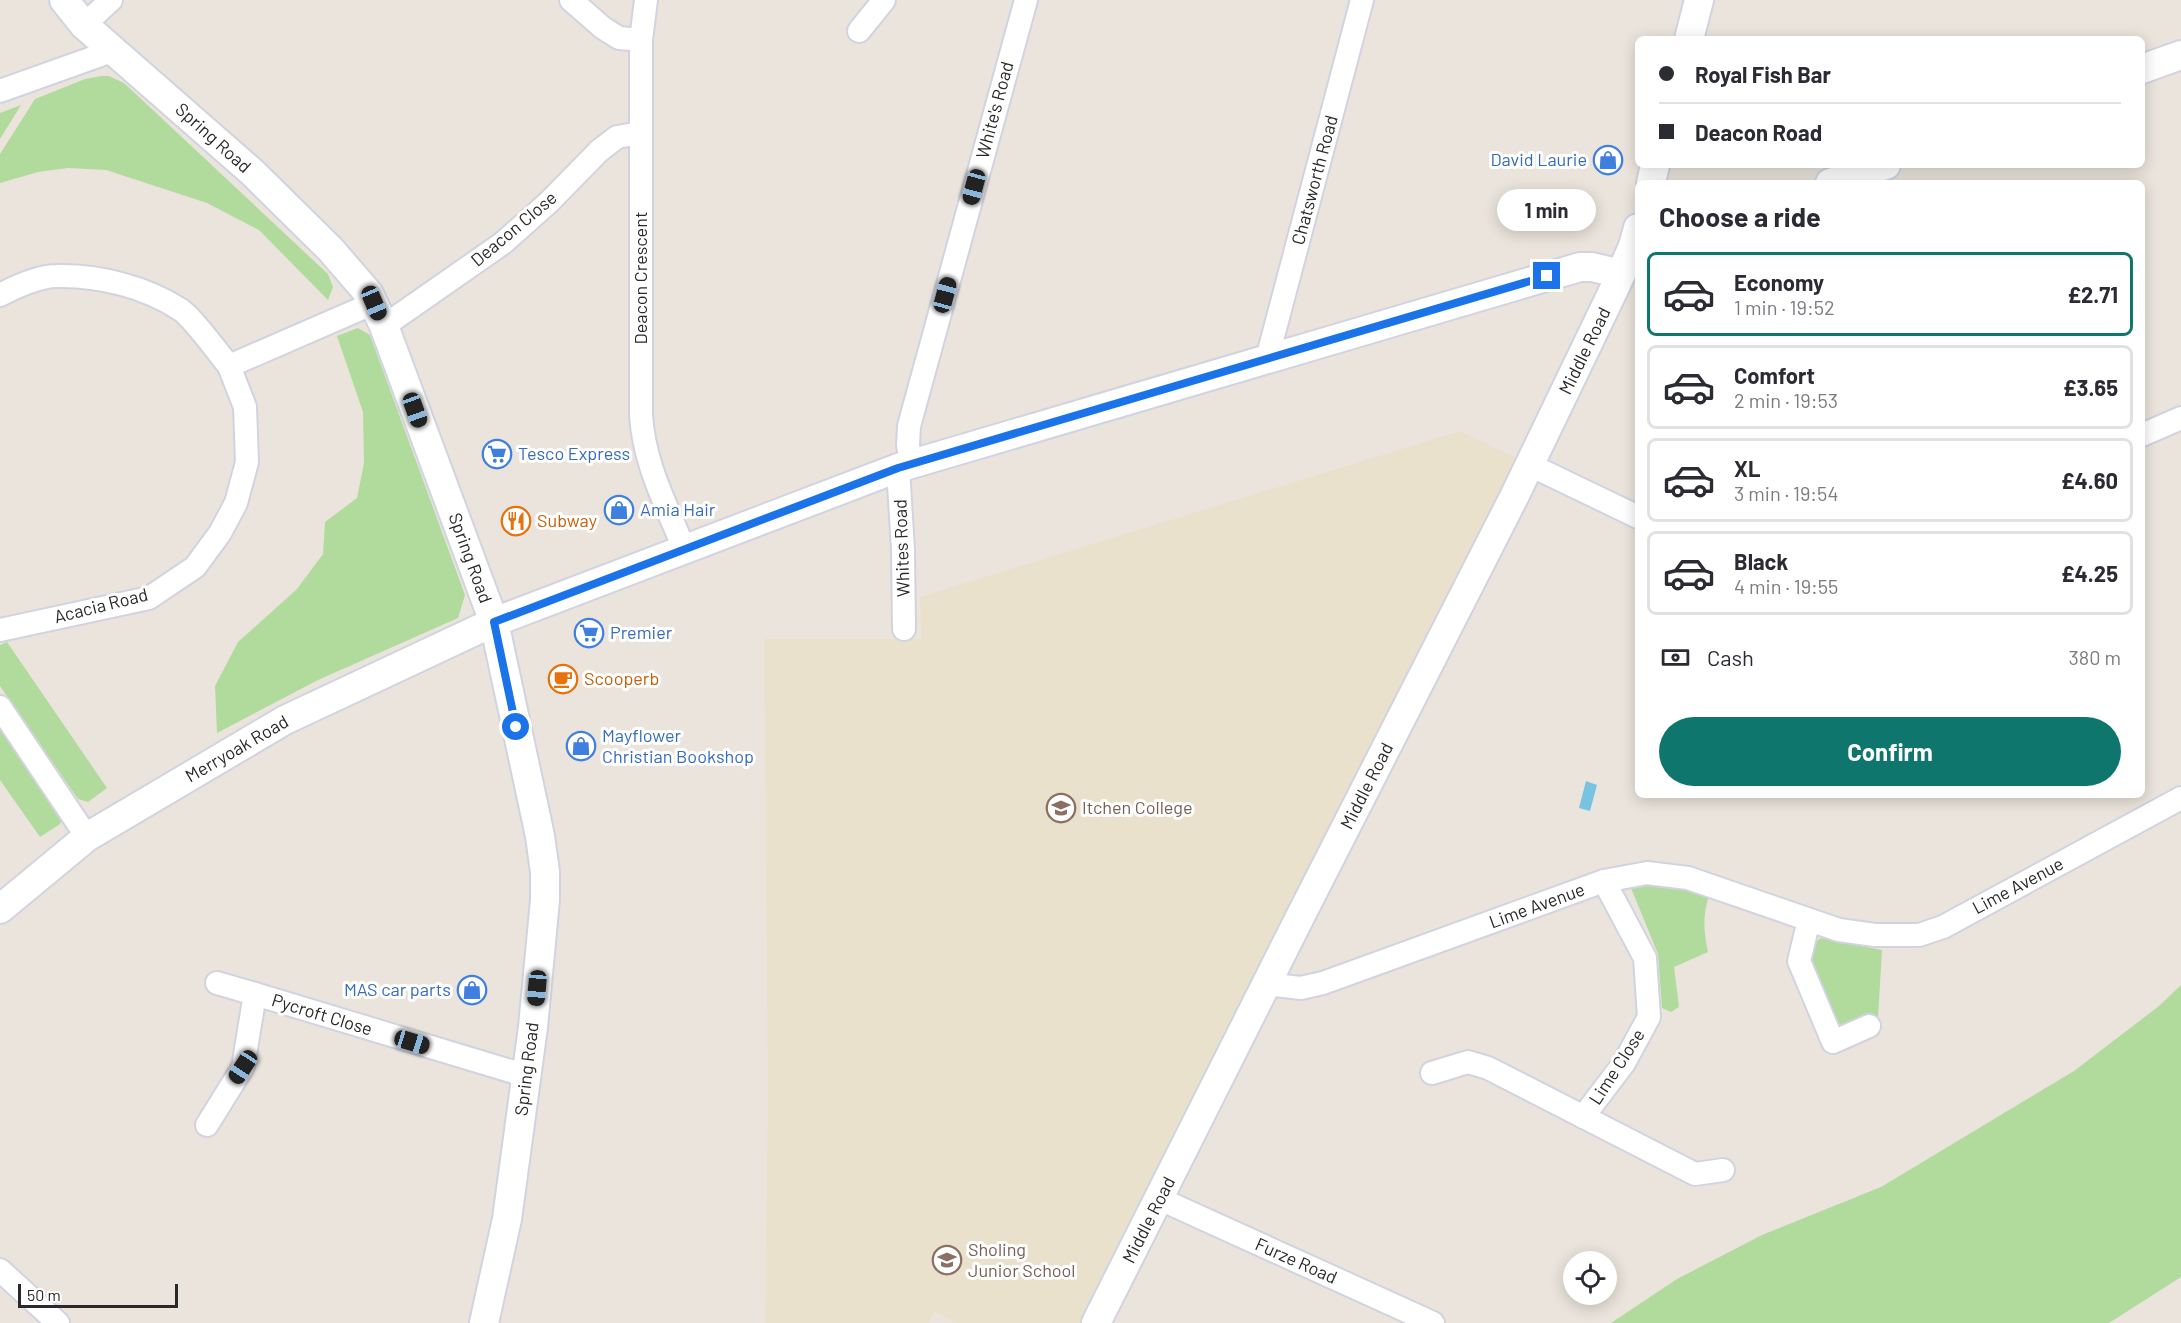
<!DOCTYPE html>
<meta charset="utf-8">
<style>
:root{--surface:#fff;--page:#f2f2f3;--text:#2b2b33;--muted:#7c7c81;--line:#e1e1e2;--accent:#0f766e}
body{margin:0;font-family:Barlow,sans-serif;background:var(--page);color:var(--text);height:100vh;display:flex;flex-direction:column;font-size:22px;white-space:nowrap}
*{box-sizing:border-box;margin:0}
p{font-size:20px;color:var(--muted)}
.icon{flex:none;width:33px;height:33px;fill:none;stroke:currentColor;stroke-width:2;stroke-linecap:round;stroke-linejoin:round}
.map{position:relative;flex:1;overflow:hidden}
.details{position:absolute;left:1635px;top:180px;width:510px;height:618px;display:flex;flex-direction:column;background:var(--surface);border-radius:9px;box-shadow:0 3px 15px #0003}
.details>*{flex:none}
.top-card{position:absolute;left:1635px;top:36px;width:510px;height:132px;border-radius:9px;box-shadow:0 3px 15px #0003;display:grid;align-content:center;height:132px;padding:0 24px;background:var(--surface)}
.tools{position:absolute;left:1563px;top:1251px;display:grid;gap:12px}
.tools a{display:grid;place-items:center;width:54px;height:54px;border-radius:50%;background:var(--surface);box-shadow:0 3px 15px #0003;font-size:30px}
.scale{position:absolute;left:18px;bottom:15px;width:160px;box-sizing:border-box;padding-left:6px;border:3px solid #292929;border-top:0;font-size:16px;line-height:21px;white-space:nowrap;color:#292929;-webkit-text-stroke:4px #fff;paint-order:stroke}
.end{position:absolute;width:27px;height:27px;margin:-14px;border:8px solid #1a73e8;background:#fff;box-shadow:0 0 0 3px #fff}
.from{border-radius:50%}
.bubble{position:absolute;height:42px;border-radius:21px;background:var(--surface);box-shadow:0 3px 15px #0003;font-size:20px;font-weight:700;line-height:42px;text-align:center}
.car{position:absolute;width:18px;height:36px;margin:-18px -9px;border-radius:8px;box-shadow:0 0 4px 2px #0007;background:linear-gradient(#222 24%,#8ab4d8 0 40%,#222 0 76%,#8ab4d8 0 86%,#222 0)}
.top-card b{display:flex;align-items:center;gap:21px;height:57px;font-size:22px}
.top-card b+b{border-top:2px solid var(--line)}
.top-card i{width:15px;height:15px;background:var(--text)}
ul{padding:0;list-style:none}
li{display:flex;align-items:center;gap:18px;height:84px;margin:0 12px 9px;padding:0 12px;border:3px solid var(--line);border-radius:9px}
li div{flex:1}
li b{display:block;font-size:22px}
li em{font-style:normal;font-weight:700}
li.on{border-color:var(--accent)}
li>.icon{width:54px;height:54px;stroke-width:1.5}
h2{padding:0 24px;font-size:27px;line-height:72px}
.pay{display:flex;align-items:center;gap:15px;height:66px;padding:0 24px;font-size:22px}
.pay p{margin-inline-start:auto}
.cta{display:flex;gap:12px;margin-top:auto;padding:12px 24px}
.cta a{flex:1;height:69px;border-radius:36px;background:var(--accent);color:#fff;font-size:24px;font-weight:700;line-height:69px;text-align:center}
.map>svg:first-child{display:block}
.education{fill:#eae1cd}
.green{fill:#b1db9d}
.water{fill:#79c3e2}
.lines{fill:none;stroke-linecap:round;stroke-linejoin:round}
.minor-casing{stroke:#d1d4e0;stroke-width:26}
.tertiary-casing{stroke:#d1d4e0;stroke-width:32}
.minor{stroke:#fff;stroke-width:22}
.tertiary{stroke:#fff;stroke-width:28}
.route{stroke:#1a73e8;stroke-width:8}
.labels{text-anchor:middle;stroke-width:6;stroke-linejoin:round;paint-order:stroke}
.street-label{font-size:18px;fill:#292929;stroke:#fff}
.shop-label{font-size:18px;fill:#366cbe;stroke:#fff;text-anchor:start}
.food-label{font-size:18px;fill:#c56008;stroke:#fff;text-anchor:start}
.education-label{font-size:18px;fill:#785e54;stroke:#fff;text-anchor:start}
</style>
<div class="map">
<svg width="2181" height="1323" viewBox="0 0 2181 1323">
<rect width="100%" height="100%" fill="#eae4dc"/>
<!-- education -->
<polygon class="education" points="1460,431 1530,465 1096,1323 957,1323 934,1312 929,1323 765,1323 768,1093 764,639 921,639 920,597"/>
<!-- green -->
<g class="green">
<polygon points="101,76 109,76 124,83 328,274 333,287 328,300 259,230 207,203 106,170 68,168 38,172 0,183 0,154 35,99 85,79"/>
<polygon points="21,105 0,139 0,113"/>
<polygon points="358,328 370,335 465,595 458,618 318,680 217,733 215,686 238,642 297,589 323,554 325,522 357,498 364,463 363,412 337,336"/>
<polygon points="7,642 107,788 88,802 78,799 0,686 0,645"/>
<polygon points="0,729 62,819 60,824 40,837 0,780"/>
<path d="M1656,884L1684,887L1709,896C1702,916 1704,932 1708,952L1674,967L1679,1007L1671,1012L1662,1008L1658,954L1631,888Z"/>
<path d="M1821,938L1882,950L1878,1018C1860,1024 1850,1031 1833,1021L1808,964L1811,945Z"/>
<polygon points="2181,985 2181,1277 2109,1323 1611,1323 1677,1279 1762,1235 1881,1187 2074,1071 2159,1006"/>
</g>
<!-- water -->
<polygon class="water" points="1586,781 1597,785 1590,811 1579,808"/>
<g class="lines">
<!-- minor casing -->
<g class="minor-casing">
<g id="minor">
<polyline points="571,0 603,28 619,38 641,40"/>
<path d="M646,0L641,40V415C644,464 666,504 684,549"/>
<polyline points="84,25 111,0"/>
<polyline points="859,31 884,0"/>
<polyline points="0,91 112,51"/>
<path d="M0,295C15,287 40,276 57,276C99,275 146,287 181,310C194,319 218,353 229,366L374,303"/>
<polyline points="384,326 503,243 549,202 599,151 617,137 640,133"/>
<polyline points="1267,359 1362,0"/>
<polyline points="2142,435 2181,418"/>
<polyline points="911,464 908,445 909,426 1026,0"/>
<polyline points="1530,465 1638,517"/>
<polyline points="898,468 903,550 904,629"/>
<polyline points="0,630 149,598 195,567 220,533 236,503 247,462 245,407 229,366"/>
<polyline points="0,707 87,837"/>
<polyline points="1809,920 1799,961 1833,1042 1869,1026"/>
<polyline points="217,983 255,994"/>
<polyline points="1266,984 1301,988 1323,983 1604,881 1647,873 1688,878 1839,930 1875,935 1919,935 1943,927 2181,798"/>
<polyline points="1432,1073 1468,1062 1488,1068 1695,1174 1723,1170"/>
<polyline points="1583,1117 1624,1063 1649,1017 1645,958 1604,881"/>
<polyline points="207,1125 243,1067 255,994 527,1076"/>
<polyline points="1160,1199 1433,1323"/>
<polyline points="0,1270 58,1323"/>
</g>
</g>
<!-- tertiary casing -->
<g class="tertiary-casing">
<g id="tertiary">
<polyline points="64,0 84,25 253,173 331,250 369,294 384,326 494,622 540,836 545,872 545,900 533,1027 507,1219 484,1323"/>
<polyline points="1689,39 1699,0"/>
<polyline points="2142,69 2181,55"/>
<polyline points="1651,183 1655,165"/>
<polyline points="1830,183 1886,165"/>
<polyline points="0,909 87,837 285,720 494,622 898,468 1580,267 1592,267 1621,274"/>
<polyline points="1096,1323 1300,917 1515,495 1616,285 1633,246 1638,228"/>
</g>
</g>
<!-- minor -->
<use href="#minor" class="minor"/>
<!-- tertiary -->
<use href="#tertiary" class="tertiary"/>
</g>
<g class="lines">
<!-- route -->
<polyline class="route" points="516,727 494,622 898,468 1547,276"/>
</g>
<!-- icons -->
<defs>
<g id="shop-ring" transform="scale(1.5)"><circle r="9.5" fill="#fff" stroke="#3f7fe0" stroke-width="1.5"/><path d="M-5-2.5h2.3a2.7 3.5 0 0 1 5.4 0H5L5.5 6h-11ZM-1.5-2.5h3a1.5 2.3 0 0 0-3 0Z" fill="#3f7fe0"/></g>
<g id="supermarket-ring" transform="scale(1.5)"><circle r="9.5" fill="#fff" stroke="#3f7fe0" stroke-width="1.5"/><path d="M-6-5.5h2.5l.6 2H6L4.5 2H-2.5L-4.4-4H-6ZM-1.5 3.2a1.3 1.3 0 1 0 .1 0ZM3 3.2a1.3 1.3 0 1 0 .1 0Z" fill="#3f7fe0"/></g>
<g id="restaurant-ring" transform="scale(1.5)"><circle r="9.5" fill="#fff" stroke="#e8710a" stroke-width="1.5"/><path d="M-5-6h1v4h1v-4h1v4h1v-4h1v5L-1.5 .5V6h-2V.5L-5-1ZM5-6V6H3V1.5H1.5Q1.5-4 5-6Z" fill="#e8710a"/></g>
<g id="cafe-ring" transform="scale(1.5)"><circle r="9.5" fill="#fff" stroke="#e8710a" stroke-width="1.5"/><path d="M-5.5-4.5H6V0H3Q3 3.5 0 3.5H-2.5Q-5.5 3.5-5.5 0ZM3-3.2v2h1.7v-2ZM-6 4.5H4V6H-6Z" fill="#e8710a"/></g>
<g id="university-ring" transform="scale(1.5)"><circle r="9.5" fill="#fff" stroke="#8d6e63" stroke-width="1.5"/><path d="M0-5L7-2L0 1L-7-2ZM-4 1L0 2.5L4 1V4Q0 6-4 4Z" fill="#8d6e63"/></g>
<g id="school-ring" transform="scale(1.5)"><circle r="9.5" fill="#fff" stroke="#8d6e63" stroke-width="1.5"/><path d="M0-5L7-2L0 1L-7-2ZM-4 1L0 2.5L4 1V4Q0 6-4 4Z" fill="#8d6e63"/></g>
</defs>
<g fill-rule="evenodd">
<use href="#shop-ring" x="1608" y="160"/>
<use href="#supermarket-ring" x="497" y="454"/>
<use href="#shop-ring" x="619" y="510"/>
<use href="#restaurant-ring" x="516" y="521"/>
<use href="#supermarket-ring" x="589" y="633"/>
<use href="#cafe-ring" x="563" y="679"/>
<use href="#shop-ring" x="581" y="746"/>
<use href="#university-ring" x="1061" y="808"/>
<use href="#shop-ring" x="472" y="990"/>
<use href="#school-ring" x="947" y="1260"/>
</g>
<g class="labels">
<!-- street labels -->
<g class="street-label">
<text transform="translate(995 110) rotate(-75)" y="6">White's Road</text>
<text transform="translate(213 138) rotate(42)" y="6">Spring Road</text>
<text transform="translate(1315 180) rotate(-75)" y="6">Chatsworth Road</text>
<text transform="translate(514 229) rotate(-40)" y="6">Deacon Close</text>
<text transform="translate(641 278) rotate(-90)" y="6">Deacon Crescent</text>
<text transform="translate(1585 351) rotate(-64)" y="6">Middle Road</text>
<text transform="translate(902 548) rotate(-92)" y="6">Whites Road</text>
<text transform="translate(470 558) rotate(70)" y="6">Spring Road</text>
<text transform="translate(101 606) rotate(-14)" y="6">Acacia Road</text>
<text transform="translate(237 749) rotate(-30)" y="6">Merryoak Road</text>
<text transform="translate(1367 786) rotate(-63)" y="6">Middle Road</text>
<text transform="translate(2018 886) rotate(-28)" y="6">Lime Avenue</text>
<text transform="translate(1537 906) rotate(-20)" y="6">Lime Avenue</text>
<text transform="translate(322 1015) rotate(17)" y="6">Pycroft Close</text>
<text transform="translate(1617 1067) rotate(-57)" y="6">Lime Close</text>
<text transform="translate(527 1069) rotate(-83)" y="6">Spring Road</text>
<text transform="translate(1149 1220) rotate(-63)" y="6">Middle Road</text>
<text transform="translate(1296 1261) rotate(24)" y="6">Furze Road</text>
</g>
<!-- shop labels -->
<g class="shop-label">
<text x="1587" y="166" text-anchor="end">David Laurie</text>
<text x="518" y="460">Tesco Express</text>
<text x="640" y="516">Amia Hair</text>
<text x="610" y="639">Premier</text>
<text x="602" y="742">Mayflower<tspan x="602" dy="21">Christian Bookshop</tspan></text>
<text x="451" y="996" text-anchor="end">MAS car parts</text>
</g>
<!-- food labels -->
<g class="food-label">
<text x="537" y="527">Subway</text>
<text x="584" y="685">Scooperb</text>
</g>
<!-- education labels -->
<g class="education-label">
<text x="1082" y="814">Itchen College</text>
<text x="968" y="1256">Sholing<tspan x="968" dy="21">Junior School</tspan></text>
</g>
</g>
</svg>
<div class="tools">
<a><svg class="icon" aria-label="locate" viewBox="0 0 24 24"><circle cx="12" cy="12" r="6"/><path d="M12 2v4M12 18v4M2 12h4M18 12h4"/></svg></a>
</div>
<div class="scale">50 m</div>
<i class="end from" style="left:516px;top:727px"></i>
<i class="end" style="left:1547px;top:276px"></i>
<div class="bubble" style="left:1497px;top:189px;width:99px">1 min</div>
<i class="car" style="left:974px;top:187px;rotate:195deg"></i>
<i class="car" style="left:945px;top:295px;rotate:15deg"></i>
<i class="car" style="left:374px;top:303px;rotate:157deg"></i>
<i class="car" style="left:415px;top:410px;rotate:160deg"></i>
<i class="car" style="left:537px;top:988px;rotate:185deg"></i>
<i class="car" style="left:412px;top:1042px;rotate:107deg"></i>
<i class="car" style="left:243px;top:1067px;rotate:213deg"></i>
<div class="top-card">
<b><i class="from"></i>Royal Fish Bar</b>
<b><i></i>Deacon Road</b>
</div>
<section class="details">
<h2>Choose a ride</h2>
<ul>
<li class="on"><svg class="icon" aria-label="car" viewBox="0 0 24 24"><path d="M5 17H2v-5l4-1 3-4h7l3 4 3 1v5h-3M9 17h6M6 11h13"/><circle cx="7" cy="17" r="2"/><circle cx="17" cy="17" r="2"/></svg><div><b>Economy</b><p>1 min · 19:52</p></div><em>£2.71</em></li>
<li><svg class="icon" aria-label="car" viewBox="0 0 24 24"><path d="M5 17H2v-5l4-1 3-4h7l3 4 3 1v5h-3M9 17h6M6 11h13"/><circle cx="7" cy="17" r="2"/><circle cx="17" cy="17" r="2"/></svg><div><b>Comfort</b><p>2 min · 19:53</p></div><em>£3.65</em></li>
<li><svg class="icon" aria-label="car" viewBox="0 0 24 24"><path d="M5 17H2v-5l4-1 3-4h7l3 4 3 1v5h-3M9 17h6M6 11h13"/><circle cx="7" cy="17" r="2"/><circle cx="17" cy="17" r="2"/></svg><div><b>XL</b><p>3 min · 19:54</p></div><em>£4.60</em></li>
<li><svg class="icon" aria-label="car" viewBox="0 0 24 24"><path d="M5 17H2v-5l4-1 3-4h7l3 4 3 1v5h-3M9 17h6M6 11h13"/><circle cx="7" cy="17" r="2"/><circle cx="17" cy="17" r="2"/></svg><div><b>Black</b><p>4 min · 19:55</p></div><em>£4.25</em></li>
</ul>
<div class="pay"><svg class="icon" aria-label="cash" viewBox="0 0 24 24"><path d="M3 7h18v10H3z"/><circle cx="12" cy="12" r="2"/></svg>Cash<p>380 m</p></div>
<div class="cta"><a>Confirm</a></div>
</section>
</div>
